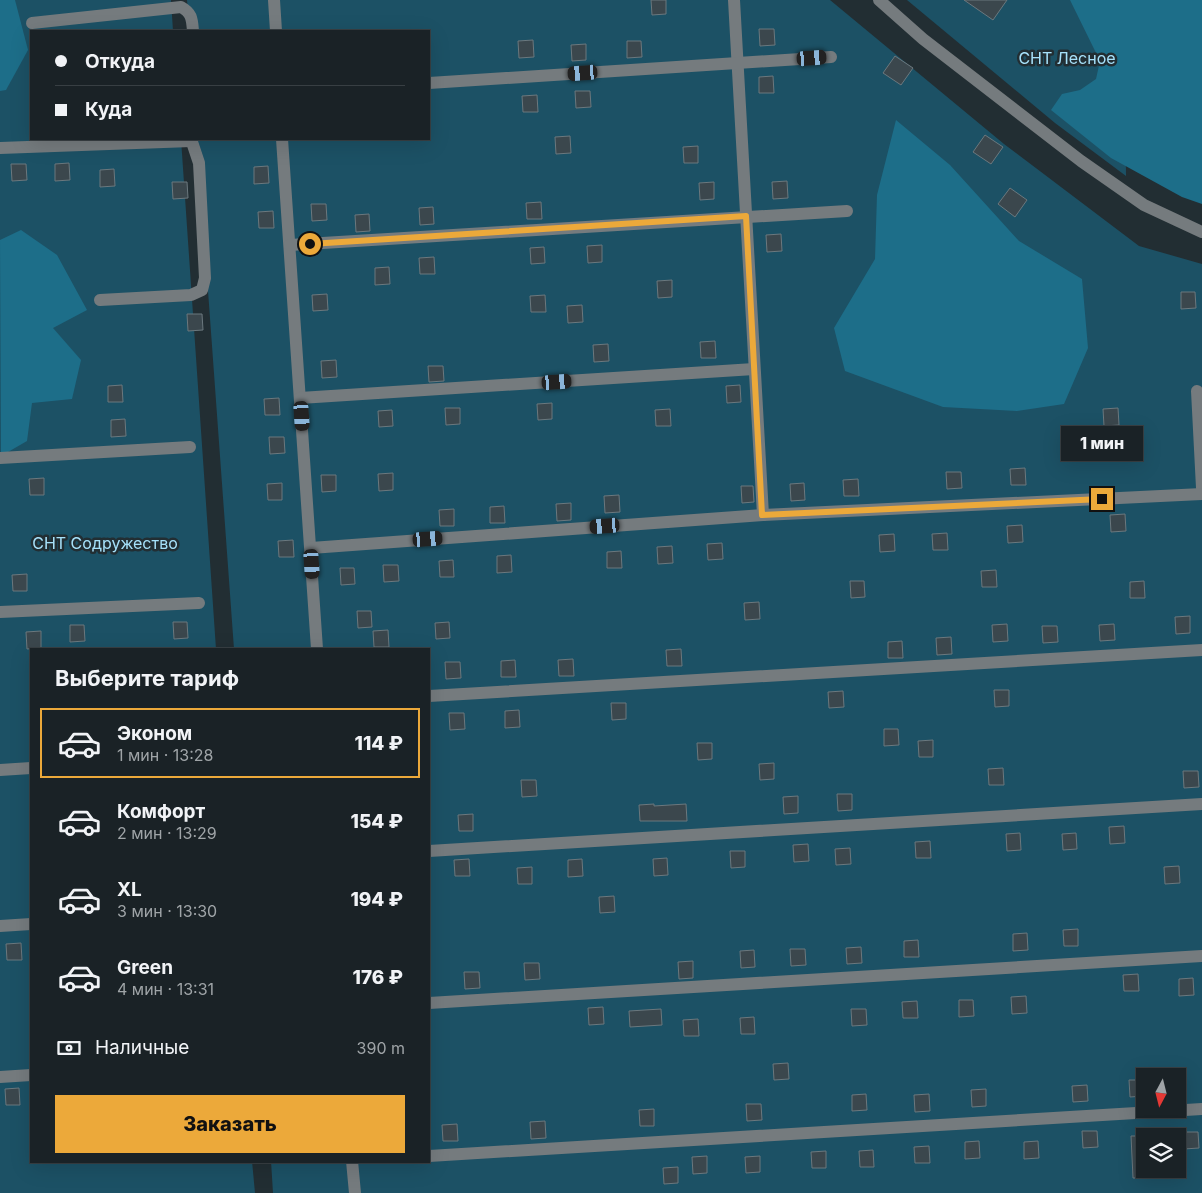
<!DOCTYPE html>
<html lang="ru">
<meta charset="utf-8">
<style>
:root{--surface:#1a2226;--page:#232a2e;--text:#f1f3f6;--muted:#9fa4a7;--line:#383f43;--accent:#eca93a}
body{margin:0;font-family:Inter,sans-serif;background:var(--page);color:var(--text);height:100vh;display:flex;flex-direction:column;font-size:19px;white-space:nowrap}
*{box-sizing:border-box;margin:0}
p{font-size:16px;color:var(--muted)}
.icon{flex:none;width:28px;height:28px;fill:none;stroke:currentColor;stroke-width:2;stroke-linecap:round;stroke-linejoin:round}
.map{position:relative;flex:1;overflow:hidden}
.drawer{position:absolute;left:30px;top:648px;width:400px;height:515px;display:flex;flex-direction:column;background:var(--surface);border-radius:0px;box-shadow:0 5px 20px #0002,0 0 0 1px var(--line)}
.drawer>*{flex:none}
.guide{position:absolute;left:30px;top:30px;width:400px;height:110px;border-radius:0px;box-shadow:0 5px 20px #0002,0 0 0 1px var(--line);display:grid;align-content:center;height:110px;padding:0 25px;background:var(--surface)}
.needle{width:32px;rotate:187deg}
.controls{position:absolute;left:1136px;top:1068px;display:grid;gap:10px}
.controls a{display:grid;place-items:center;width:50px;height:50px;border-radius:0px;background:var(--surface);box-shadow:0 5px 20px #0002,0 0 0 1px var(--line);font-size:25px}
.end{position:absolute;width:22px;height:22px;margin:-11px;border:6px solid #eca93a;background:#111;box-shadow:0 0 0 2px #111}
.from{border-radius:50%}
.bubble{position:absolute;height:35px;border-radius:0px;background:var(--surface);box-shadow:0 5px 20px #0002,0 0 0 1px var(--line);font-size:16px;font-weight:800;line-height:35px;text-align:center}
.car{position:absolute;width:15px;height:30px;margin:-15px -8px;border-radius:6px;box-shadow:0 0 4px 1px #0007;background:linear-gradient(#222 24%,#8ab4d8 0 40%,#222 0 76%,#8ab4d8 0 86%,#222 0)}
.guide b{display:flex;align-items:center;gap:18px;height:48px;font-size:19px}
.guide b+b{border-top:1px solid var(--line)}
.guide i{width:12px;height:12px;background:var(--text)}
ul{padding:0;list-style:none}
li{display:flex;align-items:center;gap:15px;height:70px;margin:0 10px 8px;padding:0 15px;border:2px solid transparent;border-radius:0px}
li div{flex:1}
li b{display:block;font-size:19px}
li em{font-style:normal;font-weight:800}
li.active{border-color:var(--accent)}
li>.icon{width:45px;height:45px;stroke-width:1.5}
h2{padding:0 25px;font-size:22px;line-height:60px}
.pay{display:flex;align-items:center;gap:12px;height:55px;padding:0 25px;font-size:19px}
.pay p{margin-inline-start:auto}
.primary-button{display:flex;gap:10px;margin-top:auto;padding:10px 25px}
.primary-button a{flex:1;height:58px;border-radius:0px;background:var(--accent);color:#111;font-size:20px;font-weight:800;line-height:58px;text-align:center}
.map>svg:first-child{display:block}
.green{fill:#1c5165;fill-rule:evenodd}
.forest{fill:#1d6e89}
.building{fill:#3b474d;stroke:#6b787e}
.lines{fill:none;stroke-linecap:round;stroke-linejoin:round}
.minor{stroke:#757b7e;stroke-width:12}
.route{stroke:#eca93a;stroke-width:6}
.labels{text-anchor:middle;stroke-width:5;stroke-linejoin:round;paint-order:stroke}
.park-label{font-size:16px;fill:#a6e1fa;stroke:#222e33}
</style>
<div class="map">
<svg width="1202" height="1193" viewBox="0 0 1202 1193">
<rect width="100%" height="100%" fill="#222e33"/>
<!-- green -->
<g class="green">
<polygon points="0,0 171,0 173,31 31,31 31,139 181,139 216,649 31,649 31,1161 252,1161 255,1193 0,1193"/>
<path d="M187,0H830L1004,144L1139,246L1202,264V1193H273L271,1161H429V649H234L197,139H429V31H190ZM1145,1076H1178V1109H1145ZM1145,1136H1178V1169H1145Z"/>
<polygon points="907,0 1124,0 1126,176 1055,123"/>
</g>
<!-- forest -->
<g class="forest">
<polygon points="0,0 15,0 28,50 6,90 0,91"/>
<polygon points="1070,0 1202,0 1202,204 1182,197 1111,158 1051,110 1062,94 1080,90 1096,79 1100,61"/>
<polygon points="896,120 950,165 1019,241 1082,279 1088,348 1064,404 1017,411 943,407 845,371 834,328 875,259 877,195"/>
<polygon points="21,230 57,255 87,310 53,328 81,360 72,399 32,403 27,441 1,456 0,240"/>
</g>
<!-- building -->
<g class="building">
<polygon points="651,0 666,0 666,14 652,15"/>
<polygon points="964,0 1007,0 993,20"/>
<polygon points="759,29 774,29 775,45 760,46"/>
<polygon points="533,40 534,57 519,58 518,41"/>
<polygon points="627,41 641,41 642,57 627,58"/>
<polygon points="586,44 586,60 572,61 571,45"/>
<polygon points="895,56 913,68 901,85 883,73"/>
<polygon points="773,76 774,93 759,93 759,77"/>
<polygon points="575,91 590,91 591,107 576,108"/>
<polygon points="537,95 538,112 523,112 522,96"/>
<polygon points="985,135 1003,147 991,164 973,152"/>
<polygon points="570,136 571,153 556,154 555,137"/>
<polygon points="698,146 698,163 684,163 683,147"/>
<polygon points="69,163 70,180 55,181 55,164"/>
<polygon points="11,164 26,164 27,180 12,181"/>
<polygon points="268,166 269,183 254,184 254,167"/>
<polygon points="114,169 115,186 100,187 100,170"/>
<polygon points="787,181 788,198 773,199 772,182"/>
<polygon points="172,182 187,182 188,198 173,199"/>
<polygon points="714,182 714,199 700,200 699,183"/>
<polygon points="1010,188 1027,200 1015,217 998,204"/>
<polygon points="541,202 542,219 527,219 526,203"/>
<polygon points="311,204 326,204 327,220 312,221"/>
<polygon points="433,207 434,224 420,225 419,208"/>
<polygon points="273,211 274,228 259,228 258,212"/>
<polygon points="369,214 370,231 356,232 355,215"/>
<polygon points="781,234 782,251 767,252 766,235"/>
<polygon points="602,245 602,262 588,263 587,246"/>
<polygon points="544,247 545,263 531,264 530,248"/>
<polygon points="434,257 435,274 420,274 419,258"/>
<polygon points="389,267 390,284 375,285 375,268"/>
<polygon points="672,280 672,297 658,298 657,281"/>
<polygon points="1181,292 1195,292 1196,308 1181,309"/>
<polygon points="327,294 328,310 313,311 312,295"/>
<polygon points="545,295 546,312 531,312 530,296"/>
<polygon points="582,305 583,322 568,323 567,306"/>
<polygon points="187,314 202,314 203,330 188,331"/>
<polygon points="715,341 716,358 701,358 700,342"/>
<polygon points="608,344 609,361 594,362 593,345"/>
<polygon points="336,360 337,377 322,378 321,361"/>
<polygon points="428,366 443,366 444,381 429,382"/>
<polygon points="122,385 123,402 108,402 108,386"/>
<polygon points="740,385 741,402 727,403 726,386"/>
<polygon points="279,398 280,415 265,415 264,399"/>
<polygon points="552,403 552,419 538,420 537,404"/>
<polygon points="445,408 460,408 460,424 446,425"/>
<polygon points="1118,408 1119,425 1104,426 1103,409"/>
<polygon points="670,409 671,426 656,426 655,410"/>
<polygon points="392,410 393,426 379,427 378,411"/>
<polygon points="125,419 126,436 111,437 111,420"/>
<polygon points="269,437 284,437 285,453 270,454"/>
<polygon points="1025,468 1026,485 1011,485 1010,469"/>
<polygon points="946,472 961,472 962,488 947,489"/>
<polygon points="393,473 393,490 379,491 378,474"/>
<polygon points="321,475 336,475 336,491 322,492"/>
<polygon points="44,478 44,495 30,495 29,479"/>
<polygon points="858,479 859,496 844,496 843,480"/>
<polygon points="282,483 282,500 268,500 267,484"/>
<polygon points="804,483 805,500 791,501 790,484"/>
<polygon points="741,486 753,486 754,502 742,503"/>
<polygon points="619,495 620,512 605,513 604,496"/>
<polygon points="571,503 571,520 557,521 556,504"/>
<polygon points="504,506 505,523 490,523 490,507"/>
<polygon points="454,509 454,526 440,526 439,510"/>
<polygon points="1125,514 1126,531 1111,532 1110,515"/>
<polygon points="1022,525 1023,542 1008,543 1007,526"/>
<polygon points="947,533 948,550 933,550 932,534"/>
<polygon points="894,534 895,551 880,552 879,535"/>
<polygon points="293,540 294,557 279,557 278,541"/>
<polygon points="722,543 723,559 708,560 707,544"/>
<polygon points="672,546 673,563 658,564 657,547"/>
<polygon points="621,551 622,568 607,568 607,552"/>
<polygon points="511,555 512,572 497,573 497,556"/>
<polygon points="453,560 454,577 440,577 439,561"/>
<polygon points="383,565 398,565 399,581 384,582"/>
<polygon points="340,568 354,568 355,584 341,585"/>
<polygon points="996,570 997,587 982,587 981,571"/>
<polygon points="27,574 27,591 13,591 12,575"/>
<polygon points="850,581 864,581 865,597 851,598"/>
<polygon points="1144,581 1145,598 1130,598 1130,582"/>
<polygon points="759,602 760,619 745,620 744,603"/>
<polygon points="357,611 371,611 372,627 358,628"/>
<polygon points="1190,616 1190,633 1176,634 1175,617"/>
<polygon points="173,622 187,622 188,638 174,639"/>
<polygon points="449,622 450,638 436,639 435,623"/>
<polygon points="1007,624 1008,641 993,642 992,625"/>
<polygon points="1114,624 1115,640 1100,641 1099,625"/>
<polygon points="70,625 84,625 85,641 70,642"/>
<polygon points="1042,626 1057,626 1058,642 1043,643"/>
<polygon points="388,630 389,647 374,647 373,631"/>
<polygon points="41,631 41,648 27,649 26,632"/>
<polygon points="951,637 952,654 937,655 936,638"/>
<polygon points="902,641 903,658 888,658 888,642"/>
<polygon points="681,649 682,666 667,666 666,650"/>
<polygon points="573,659 574,676 559,676 558,660"/>
<polygon points="515,660 516,677 501,677 501,661"/>
<polygon points="445,662 460,662 461,678 446,679"/>
<polygon points="994,690 1009,690 1009,706 995,707"/>
<polygon points="843,691 844,707 829,708 828,692"/>
<polygon points="611,703 626,703 626,719 612,720"/>
<polygon points="519,710 520,727 505,728 505,711"/>
<polygon points="449,713 464,713 465,729 450,730"/>
<polygon points="884,729 898,729 899,745 884,746"/>
<polygon points="933,740 933,757 919,757 918,741"/>
<polygon points="697,743 712,743 712,759 698,760"/>
<polygon points="774,763 774,779 760,780 759,764"/>
<polygon points="1003,768 1004,785 989,785 988,769"/>
<polygon points="1183,771 1198,771 1199,787 1184,788"/>
<polygon points="521,780 536,780 537,796 522,797"/>
<polygon points="837,794 852,794 852,810 838,811"/>
<polygon points="798,796 798,813 784,814 783,797"/>
<polygon points="654,804 654,806 686,804 687,821 640,821 639,805"/>
<polygon points="473,814 473,831 459,831 458,815"/>
<polygon points="1124,826 1125,843 1110,844 1109,827"/>
<polygon points="1020,833 1021,850 1007,851 1006,834"/>
<polygon points="1076,833 1077,849 1063,850 1062,834"/>
<polygon points="930,841 931,858 916,858 915,842"/>
<polygon points="808,844 809,861 794,862 793,845"/>
<polygon points="850,848 851,864 836,865 835,849"/>
<polygon points="730,851 745,851 745,867 731,868"/>
<polygon points="667,858 668,875 654,876 653,859"/>
<polygon points="469,859 470,876 455,876 454,860"/>
<polygon points="582,859 583,876 568,877 568,860"/>
<polygon points="1179,866 1180,883 1165,884 1164,867"/>
<polygon points="532,867 532,884 518,884 517,868"/>
<polygon points="614,896 615,912 600,913 599,897"/>
<polygon points="1078,929 1078,946 1064,946 1063,930"/>
<polygon points="1027,933 1028,950 1013,951 1013,934"/>
<polygon points="918,940 919,957 904,957 904,941"/>
<polygon points="21,943 22,960 7,960 6,944"/>
<polygon points="861,947 862,963 847,964 846,948"/>
<polygon points="790,949 805,949 806,965 791,966"/>
<polygon points="754,950 755,967 741,968 740,951"/>
<polygon points="693,961 693,978 679,979 678,962"/>
<polygon points="524,963 539,963 540,979 525,980"/>
<polygon points="464,972 479,972 480,988 465,989"/>
<polygon points="1138,974 1139,991 1124,991 1123,975"/>
<polygon points="1193,978 1194,995 1179,996 1179,979"/>
<polygon points="1026,996 1027,1013 1012,1014 1011,997"/>
<polygon points="959,1000 973,1000 974,1016 959,1017"/>
<polygon points="917,1001 918,1018 903,1018 902,1002"/>
<polygon points="603,1007 604,1024 589,1025 588,1008"/>
<polygon points="661,1009 662,1025 630,1027 629,1011"/>
<polygon points="851,1009 866,1009 867,1025 852,1026"/>
<polygon points="754,1017 755,1034 741,1034 740,1018"/>
<polygon points="698,1019 699,1036 684,1036 683,1020"/>
<polygon points="788,1063 789,1079 774,1080 773,1064"/>
<polygon points="1129,1080 1143,1080 1144,1096 1130,1097"/>
<polygon points="1087,1085 1088,1101 1073,1102 1072,1086"/>
<polygon points="19,1088 20,1105 6,1105 5,1089"/>
<polygon points="986,1089 986,1106 972,1107 971,1090"/>
<polygon points="866,1094 867,1110 852,1111 852,1095"/>
<polygon points="929,1094 930,1111 915,1112 914,1095"/>
<polygon points="746,1104 761,1104 762,1120 747,1121"/>
<polygon points="654,1109 654,1126 640,1126 639,1110"/>
<polygon points="545,1121 546,1138 531,1139 530,1122"/>
<polygon points="457,1124 458,1141 443,1141 442,1125"/>
<polygon points="1082,1131 1097,1131 1098,1147 1083,1148"/>
<polygon points="1183,1132 1198,1132 1199,1148 1184,1149"/>
<polygon points="1131,1136 1145,1136 1145,1178 1133,1178"/>
<polygon points="979,1141 980,1158 965,1159 965,1142"/>
<polygon points="1038,1141 1039,1158 1024,1159 1024,1142"/>
<polygon points="929,1146 930,1163 915,1163 914,1147"/>
<polygon points="873,1150 874,1167 860,1167 859,1151"/>
<polygon points="826,1151 826,1168 812,1168 811,1152"/>
<polygon points="707,1156 707,1173 693,1174 692,1157"/>
<polygon points="760,1156 760,1172 746,1173 745,1157"/>
<polygon points="678,1167 678,1183 664,1184 663,1168"/>
</g>
<g class="lines">
<!-- minor -->
<g class="minor">
<polyline points="274,0 276,31"/>
<polyline points="734,0 763,515"/>
<polyline points="879,0 923,39 1081,161 1144,205 1202,232"/>
<path d="M32,23L181,7C192,13 192,19 193,31"/>
<polyline points="429,83 831,57"/>
<polyline points="282,139 317,649"/>
<polyline points="0,148 191,141"/>
<polyline points="290,245 847,211"/>
<polyline points="100,300 191,295 202,290 205,278 199,163 191,139"/>
<polyline points="1197,391 1202,488"/>
<polyline points="300,398 754,369"/>
<polyline points="0,458 190,447"/>
<polyline points="311,548 763,515 1202,494"/>
<polyline points="0,612 199,603"/>
<polyline points="429,696 1202,650"/>
<polyline points="0,770 31,768"/>
<polyline points="429,851 1202,804"/>
<polyline points="0,926 31,924"/>
<polyline points="429,1003 1202,956"/>
<polyline points="0,1077 31,1075"/>
<polyline points="429,1156 1202,1109"/>
<polyline points="352,1161 355,1193"/>
</g>
</g>
<g class="lines">
<!-- route -->
<polyline class="route" points="310,244 746,216 762,515 1102,499"/>
</g>
<g class="labels">
<!-- park labels -->
<g class="park-label">
<text x="1067" y="64">СНТ Лесное</text>
<text x="105" y="549">СНТ Содружество</text>
</g>
</g>
</svg>
<div class="controls">
<a><svg class="needle" viewBox="-14 -14 28 28"><path d="M0-13l5 13h-10z" fill="#e53935"/><path d="M0 13l5-13h-10z" fill="#9fa4a7"/></svg></a>
<a><svg class="icon" aria-label="layers" viewBox="0 0 24 24"><path d="M12 4l9 5-9 5-9-5zM3 14l9 5 9-5"/></svg></a>
</div>
<i class="end from" style="left:310px;top:244px"></i>
<i class="end" style="left:1102px;top:499px"></i>
<div class="bubble" style="left:1061px;top:426px;width:82px">1 мин</div>
<i class="car" style="left:812px;top:58px;rotate:86deg"></i>
<i class="car" style="left:583px;top:73px;rotate:266deg"></i>
<i class="car" style="left:557px;top:382px;rotate:86deg"></i>
<i class="car" style="left:302px;top:416px;rotate:176deg"></i>
<i class="car" style="left:605px;top:526px;rotate:266deg"></i>
<i class="car" style="left:428px;top:539px;rotate:86deg"></i>
<i class="car" style="left:312px;top:564px;rotate:176deg"></i>
<div class="guide">
<b><i class="from"></i>Откуда</b>
<b><i></i>Куда</b>
</div>
<section class="drawer">
<h2>Выберите тариф</h2>
<ul>
<li class="active"><svg class="icon" aria-label="car" viewBox="0 0 24 24"><path d="M5 17H2v-5l4-1 3-4h7l3 4 3 1v5h-3M9 17h6M6 11h13"/><circle cx="7" cy="17" r="2"/><circle cx="17" cy="17" r="2"/></svg><div><b>Эконом</b><p>1 мин · 13:28</p></div><em>114 ₽</em></li>
<li><svg class="icon" aria-label="car" viewBox="0 0 24 24"><path d="M5 17H2v-5l4-1 3-4h7l3 4 3 1v5h-3M9 17h6M6 11h13"/><circle cx="7" cy="17" r="2"/><circle cx="17" cy="17" r="2"/></svg><div><b>Комфорт</b><p>2 мин · 13:29</p></div><em>154 ₽</em></li>
<li><svg class="icon" aria-label="car" viewBox="0 0 24 24"><path d="M5 17H2v-5l4-1 3-4h7l3 4 3 1v5h-3M9 17h6M6 11h13"/><circle cx="7" cy="17" r="2"/><circle cx="17" cy="17" r="2"/></svg><div><b>XL</b><p>3 мин · 13:30</p></div><em>194 ₽</em></li>
<li><svg class="icon" aria-label="car" viewBox="0 0 24 24"><path d="M5 17H2v-5l4-1 3-4h7l3 4 3 1v5h-3M9 17h6M6 11h13"/><circle cx="7" cy="17" r="2"/><circle cx="17" cy="17" r="2"/></svg><div><b>Green</b><p>4 мин · 13:31</p></div><em>176 ₽</em></li>
</ul>
<div class="pay"><svg class="icon" aria-label="cash" viewBox="0 0 24 24"><path d="M3 7h18v10H3z"/><circle cx="12" cy="12" r="2"/></svg>Наличные<p>390 m</p></div>
<div class="primary-button"><a>Заказать</a></div>
</section>
</div>
